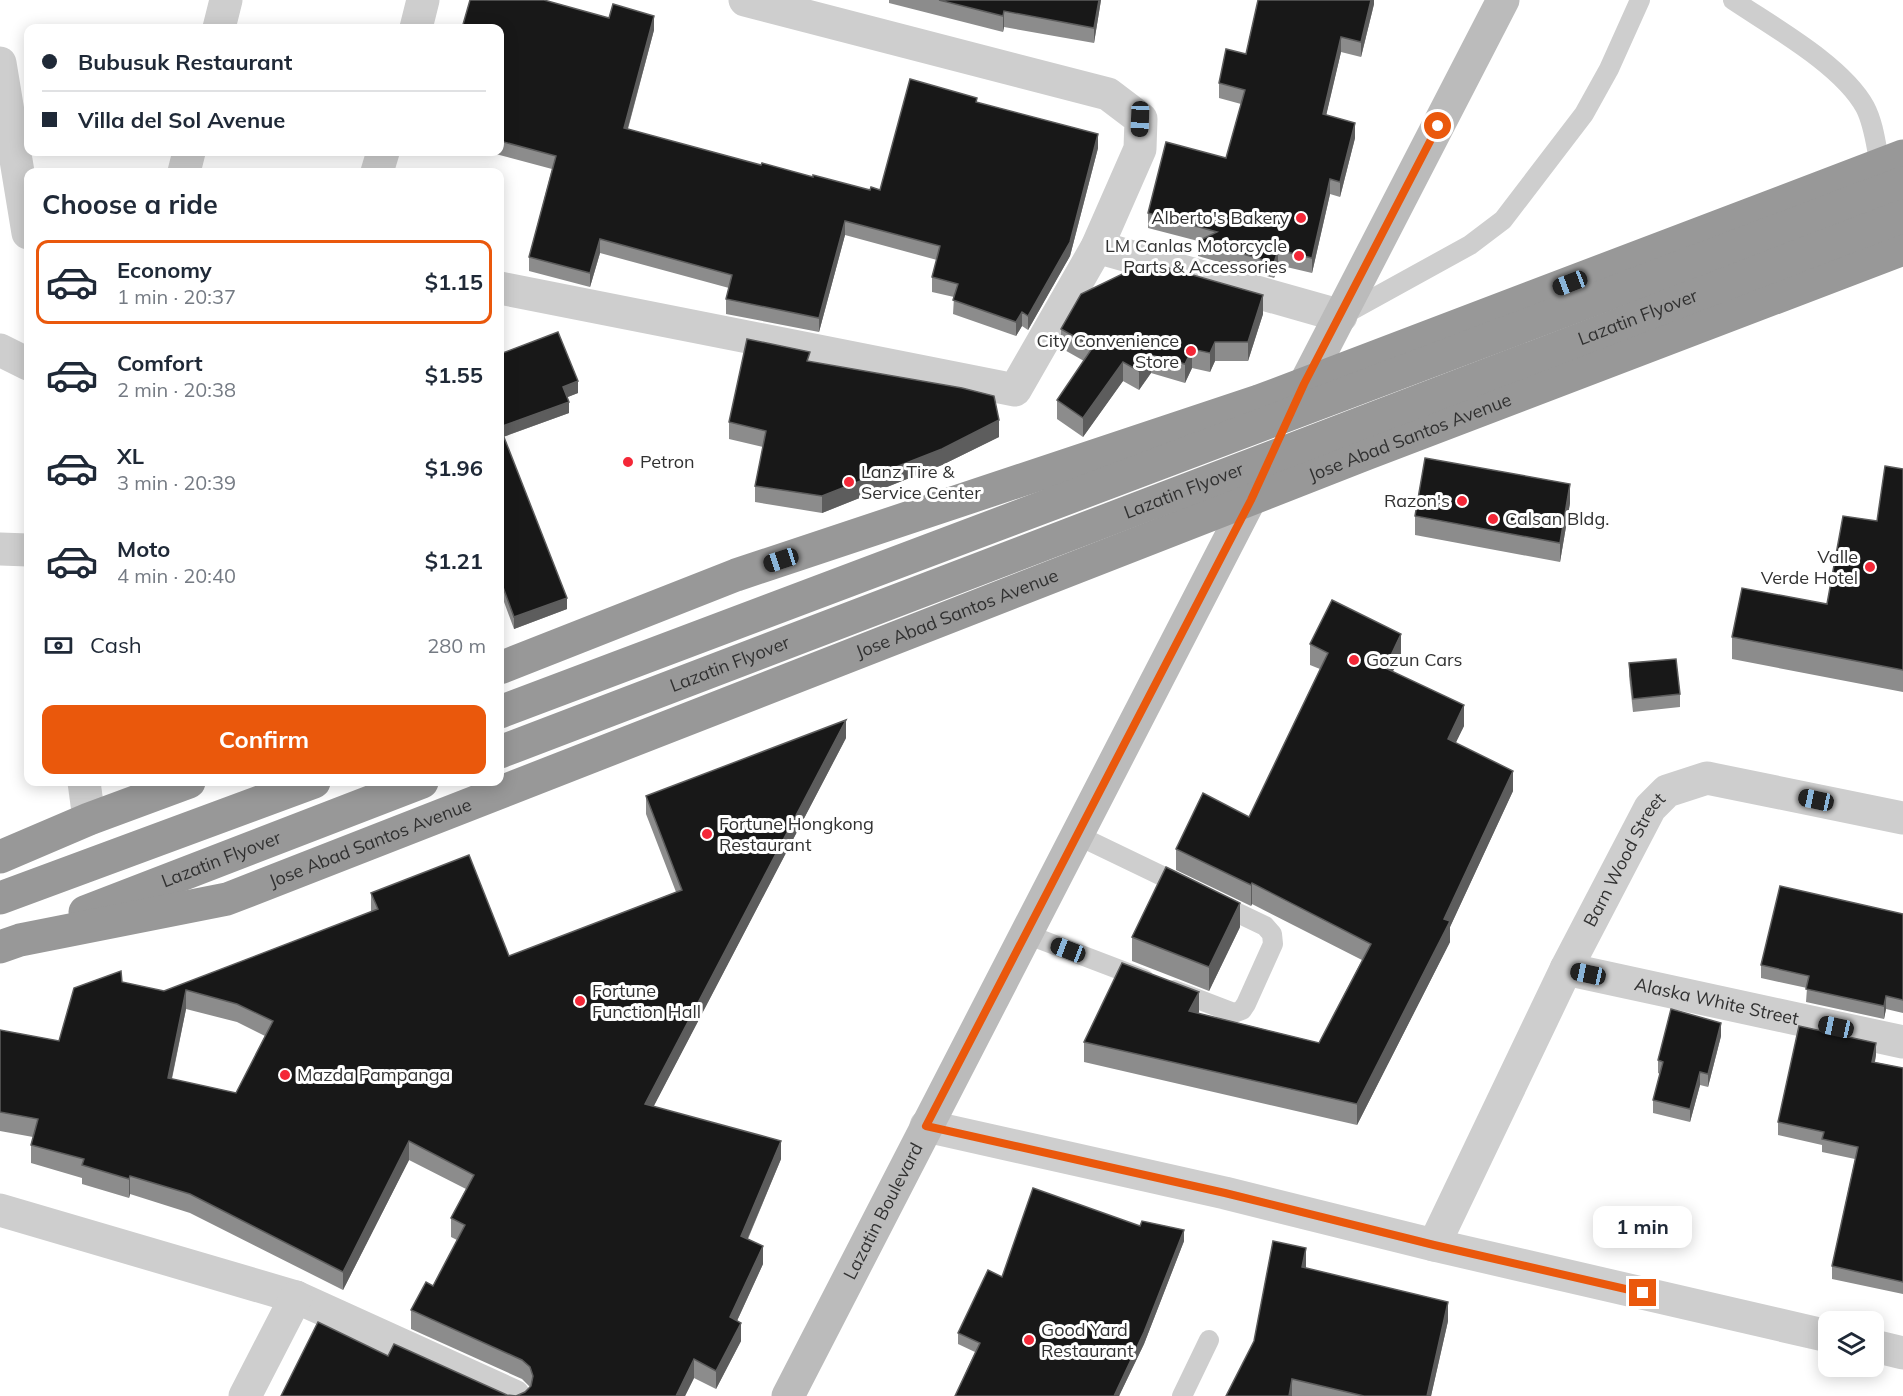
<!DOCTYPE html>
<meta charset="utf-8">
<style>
:root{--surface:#fff;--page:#f6f6f7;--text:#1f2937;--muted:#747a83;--line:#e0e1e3;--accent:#ea580c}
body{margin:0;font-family:Mulish,sans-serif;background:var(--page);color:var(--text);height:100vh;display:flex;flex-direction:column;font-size:22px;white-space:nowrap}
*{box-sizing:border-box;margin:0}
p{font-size:20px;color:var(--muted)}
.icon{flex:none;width:33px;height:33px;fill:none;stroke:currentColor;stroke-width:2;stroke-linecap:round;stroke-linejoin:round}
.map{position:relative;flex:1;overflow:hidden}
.drawer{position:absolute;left:24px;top:168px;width:480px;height:618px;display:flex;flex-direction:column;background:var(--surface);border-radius:12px;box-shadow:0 3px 15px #0003}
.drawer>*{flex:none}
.top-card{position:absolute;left:24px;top:24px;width:480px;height:132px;border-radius:12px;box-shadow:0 3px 15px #0003;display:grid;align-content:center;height:132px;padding:0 18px;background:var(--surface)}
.fabs{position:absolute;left:1818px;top:1311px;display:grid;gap:12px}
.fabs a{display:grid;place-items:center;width:66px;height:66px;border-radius:12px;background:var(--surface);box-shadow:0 3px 15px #0003;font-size:30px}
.end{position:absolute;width:27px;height:27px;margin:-14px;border:8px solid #ea580c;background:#fff;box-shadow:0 0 0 3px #fff}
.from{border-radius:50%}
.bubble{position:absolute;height:42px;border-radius:12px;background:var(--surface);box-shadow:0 3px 15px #0003;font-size:20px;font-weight:700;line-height:42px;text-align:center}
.car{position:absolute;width:18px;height:36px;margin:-18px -9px;border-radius:8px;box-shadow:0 0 4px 2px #0007;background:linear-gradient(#222 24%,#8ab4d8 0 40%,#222 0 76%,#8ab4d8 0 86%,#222 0)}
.top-card b{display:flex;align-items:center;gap:21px;height:57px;font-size:22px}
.top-card b+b{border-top:2px solid var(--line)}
.top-card i{width:15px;height:15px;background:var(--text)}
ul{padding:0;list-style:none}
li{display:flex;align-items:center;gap:18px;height:84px;margin:0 12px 9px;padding:0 6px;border:3px solid transparent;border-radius:12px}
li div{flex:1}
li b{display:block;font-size:22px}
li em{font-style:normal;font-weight:700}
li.selected{border-color:var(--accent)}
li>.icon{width:54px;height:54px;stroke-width:1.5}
h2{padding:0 18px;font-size:27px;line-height:72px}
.pay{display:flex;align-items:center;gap:15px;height:66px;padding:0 18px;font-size:22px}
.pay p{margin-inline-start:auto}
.cta{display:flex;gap:12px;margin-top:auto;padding:12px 18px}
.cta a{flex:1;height:69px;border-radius:12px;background:var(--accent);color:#fff;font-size:24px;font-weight:700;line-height:69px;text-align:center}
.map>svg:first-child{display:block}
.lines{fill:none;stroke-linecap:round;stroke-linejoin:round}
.lane{stroke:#cecece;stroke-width:20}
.street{stroke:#cecece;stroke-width:33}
.secondary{stroke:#bbb;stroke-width:33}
.highway{stroke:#989898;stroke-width:33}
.highway-bridge{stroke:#989898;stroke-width:33}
.wall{fill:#8c8c8c;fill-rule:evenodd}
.shaded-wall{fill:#5d5d5d}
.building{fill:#181818;stroke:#5d5d5d;stroke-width:1.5;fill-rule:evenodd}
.route{stroke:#ea580c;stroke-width:8}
.poi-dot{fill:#f42737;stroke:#fff;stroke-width:2}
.labels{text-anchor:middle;stroke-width:6;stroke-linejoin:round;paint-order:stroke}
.poi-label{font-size:18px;fill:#313131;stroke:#fff;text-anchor:start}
.street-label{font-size:18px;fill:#313131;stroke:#fff}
</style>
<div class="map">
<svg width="1903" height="1396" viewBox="0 0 1903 1396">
<rect width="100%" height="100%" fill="#fff"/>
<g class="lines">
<!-- lane -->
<g class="lane">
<path d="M1733,0C1773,27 1842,65 1865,107C1874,124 1876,146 1880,165"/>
<polyline points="1343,315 1470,245 1503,220 1584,114 1609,69 1640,0"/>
<polyline points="1077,835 1185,887"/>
<polyline points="1026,934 1144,979"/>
<polyline points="1174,990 1234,1013 1242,1010 1246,1004 1273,944 1272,934 1265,926 1217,903"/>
<polyline points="1182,1396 1209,1340"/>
</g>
<!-- street -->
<g class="street">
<polyline points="219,28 226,0"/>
<polyline points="416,28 423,0"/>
<polyline points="0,63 28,233"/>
<polyline points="184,172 189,152"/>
<polyline points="377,172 383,152"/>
<polyline points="1097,247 1341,316"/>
<polyline points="500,288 1015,390 1097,247 1140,149 1141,119 1108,94 745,0"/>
<polyline points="0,350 28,364"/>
<polyline points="0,549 28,550"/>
<polyline points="84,782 89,819"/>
<path id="s1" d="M1566,969L1903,1042"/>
<polyline points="926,1126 1225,1193 1434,1245 1828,1336"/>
<polyline points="0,1210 296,1297 514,1396"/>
<path id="s2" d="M1434,1245L1566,969L1650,808L1667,791L1707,778L1903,818"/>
<polyline points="1874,1346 1903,1353"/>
<polyline points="245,1396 296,1297"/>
</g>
<!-- secondary -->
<g class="secondary">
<polyline points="1296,401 1503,0"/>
<path id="s3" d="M788,1396L1260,480"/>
</g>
<!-- highway -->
<g class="highway">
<polyline points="500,668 736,575 1259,401 1903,156"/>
<polyline points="0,857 89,819 189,782"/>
<polyline points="0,898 314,782"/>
<path id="s4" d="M85,912L422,782"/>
<path id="s5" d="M0,947L20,940L227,899L1366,454L1903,249"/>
</g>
<!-- highway-bridge -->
<g class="highway-bridge">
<polyline points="500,712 1903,183"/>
<path id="s6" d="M500,752L1903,216"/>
</g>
</g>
<!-- wall -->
<g class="wall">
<polygon points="889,0 1101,0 1094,43 1004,27 1003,32 889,3"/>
<polygon points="1374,0 1374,4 1361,57 1341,52 1326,115 1355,138 1340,197 1330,194 1312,273 1278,265 1274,278 1198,256 1198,241 1148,228 1148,213 1226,158 1241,104 1219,98 1219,83 1246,54"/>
<polygon points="500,28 654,30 628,129 761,165 870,190 880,190 977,102 1098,148 1070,256 1028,330 1022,326 1016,336 953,314 954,297 932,292 932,277 937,260 845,235 819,332 726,314 726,299 729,288 600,253 590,287 529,271 529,257 552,169 488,152 500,152"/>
<polygon points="1263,314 1248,361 1215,361 1210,372 1192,368 1185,383 1151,373 1139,390 1123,381 1083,437 1057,419 1057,400 1084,361 1061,348 1061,329"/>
<polygon points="500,354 578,393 567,397 569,413 503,437 567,609 514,629 500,591"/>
<polygon points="810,362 999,437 942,465 822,513 755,502 755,486 763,447 729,439 729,422"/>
<polygon points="1903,469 1903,692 1732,659 1732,637 1827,604 1877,521"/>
<polygon points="1570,503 1560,562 1415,535 1415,516"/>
<polygon points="1310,644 1401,654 1393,671 1464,726 1455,743 1513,791 1450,927 1450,942 1357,1125 1084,1062 1084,1042 1199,1012 1198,1013 1319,1043 1362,960 1252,904 1251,906 1176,870 1176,849 1249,817 1320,669 1310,665"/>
<polygon points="1629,663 1680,694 1680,707 1633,712 1629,676"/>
<path d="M846,738L653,1107L781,1159L748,1239L763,1264L737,1321L741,1341L716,1389L694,1378L685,1396H281L388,1356L507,1395L516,1396L525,1392L530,1387L522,1379L411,1329V1310L433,1286L457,1240L451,1237V1218L466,1189L409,1160L343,1290L190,1213L130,1194L129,1198L82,1184V1178L31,1163V1145L33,1137L0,1131V1030L59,1041L122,982L164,991L371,912V893L509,956L676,892L646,814V796ZM186,1009L237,1022L265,1036L236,1093L172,1079Z"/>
<polygon points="1903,914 1903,1013 1886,1009 1884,1019 1806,1002 1807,988 1761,978 1761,965"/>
<polygon points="1240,927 1209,991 1132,961 1132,937"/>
<polygon points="1721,1036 1708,1087 1700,1085 1690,1122 1653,1113 1653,1100 1660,1074 1658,1073 1658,1060"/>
<polygon points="1876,1055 1875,1062 1903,1068 1903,1294 1832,1279 1832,1266 1855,1159 1822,1152 1822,1145 1778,1135 1778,1122"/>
<polygon points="1140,1226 1184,1241 1144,1344 1119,1396 955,1396 975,1352 958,1344 958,1333 1002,1277"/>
<polygon points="1306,1268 1448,1321 1431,1396 1226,1396"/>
</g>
<!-- shaded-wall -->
<g class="shaded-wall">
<polygon points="1099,0 1101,0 1094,43 1094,28"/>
<polygon points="1371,0 1374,0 1374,4 1361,57 1361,42"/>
<polygon points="1004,11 1004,27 1003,32 1003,16"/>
<polygon points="654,16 654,30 624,142 624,128"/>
<polygon points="1341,37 1341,52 1323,129 1323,114"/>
<polygon points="1355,123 1355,138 1340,197 1340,182"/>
<polygon points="1098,134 1098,148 1070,256 1028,330 1028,316"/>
<polygon points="1330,179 1330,194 1312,273 1312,258"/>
<polygon points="845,221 845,235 819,332 819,318"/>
<polygon points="600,239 600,253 590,287 590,273"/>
<polygon points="1278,250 1278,265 1274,278 1274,263"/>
<polygon points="1263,295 1263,314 1248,361 1248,342"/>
<polygon points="1022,312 1022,326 1016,336 1016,322"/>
<polygon points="1215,342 1215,361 1210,372 1210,353"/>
<polygon points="1192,349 1192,368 1185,383 1185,364"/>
<polygon points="1151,355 1151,373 1139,390 1139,371"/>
<polygon points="1123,362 1123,381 1083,437 1083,418"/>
<polygon points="578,381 578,393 563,399 563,387"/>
<polygon points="569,402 569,413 500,438 500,427"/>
<polygon points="999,420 999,437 942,465 822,513 822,496"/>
<polygon points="1570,484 1570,503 1560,562 1560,543"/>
<polygon points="567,598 567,609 514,629 514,617"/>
<polygon points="1401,634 1401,654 1385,688 1385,668"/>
<polygon points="1464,705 1464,726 1448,759 1448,739"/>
<polygon points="846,720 846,738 645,1123 645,1104"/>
<polygon points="1513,771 1513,791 1450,927 1450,942 1357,1125 1357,1104"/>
<polygon points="1252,883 1252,904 1251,906 1251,885"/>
<polygon points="1240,903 1240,927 1209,991 1209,967"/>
<polygon points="186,990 186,1009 168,1096 168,1078"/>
<polygon points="1199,992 1199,1012 1189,1031 1189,1011"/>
<polygon points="1886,996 1886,1009 1884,1019 1884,1006"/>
<polygon points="1721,1023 1721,1036 1708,1087 1708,1074"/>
<polygon points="1876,1043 1876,1055 1872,1074 1872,1062"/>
<polygon points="1700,1072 1700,1085 1690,1122 1690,1109"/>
<polygon points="409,1141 409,1160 343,1290 343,1272"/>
<polygon points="781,1141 781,1159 741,1254 741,1236"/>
<polygon points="130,1176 130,1194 129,1198 129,1179"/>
<polygon points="1184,1230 1184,1241 1144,1344 1119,1396 1114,1396"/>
<polygon points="763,1246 763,1264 730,1336 730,1317"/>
<polygon points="1306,1248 1306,1267 1302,1286 1302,1267"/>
<polygon points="1448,1302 1448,1321 1431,1396 1427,1396"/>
<polygon points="741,1323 741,1341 716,1389 716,1371"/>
<polygon points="694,1359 694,1378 685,1396 676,1396"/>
<polygon points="1292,1379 1292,1396 1289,1396"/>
</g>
<!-- building -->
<g class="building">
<polygon points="470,0 544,0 609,18 613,4 654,16 624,128 761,165 762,163 813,177 813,175 870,190 871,187 880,190 910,79 977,98 976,102 1098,134 1070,242 1028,316 1022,312 1016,322 953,300 958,284 932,277 940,246 845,221 819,318 726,299 732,275 600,239 590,273 529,257 556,156 500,141 500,28 462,28"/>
<polygon points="939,0 1099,0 1094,28 1004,11 1003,16"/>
<polygon points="1258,0 1371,0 1361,42 1341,37 1323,114 1355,123 1340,182 1330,179 1312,258 1278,250 1274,263 1198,241 1217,232 1148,213 1166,142 1226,158 1245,90 1219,83 1226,49 1246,54"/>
<polygon points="1147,262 1263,295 1248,342 1215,342 1210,353 1192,349 1185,364 1151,355 1139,371 1123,362 1083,418 1057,400 1093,347 1061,329 1081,294"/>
<polygon points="558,332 578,381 563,387 569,402 500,427 500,354"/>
<polygon points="747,339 810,352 807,361 962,388 994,396 999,420 942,449 822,496 755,486 766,431 729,422"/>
<polygon points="500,427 567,598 514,617 500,579"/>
<polygon points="1425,458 1570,484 1560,543 1415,516"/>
<polygon points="1885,466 1903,469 1903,670 1732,637 1742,588 1827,604 1843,516 1877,521"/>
<polygon points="1332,600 1401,634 1385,668 1464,705 1448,739 1513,771 1444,919 1450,921 1357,1104 1084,1042 1122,963 1199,992 1189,1011 1319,1043 1371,944 1252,883 1251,885 1176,849 1203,793 1249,817 1328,653 1310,644"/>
<polygon points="1676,659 1680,694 1633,699 1629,663"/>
<path d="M846,720L645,1104L781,1141L741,1236L763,1246L730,1317L741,1323L716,1371L694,1359L676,1396H281L318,1322L388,1356L394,1344L507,1395L516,1396L525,1392L531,1386L533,1376L530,1367L522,1360L411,1310L426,1282L433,1286L465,1225L451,1218L474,1175L409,1141L343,1272L190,1194L130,1176L129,1179L82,1165L84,1159L31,1145L38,1119L0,1112V1030L59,1041L74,988L121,971L122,982L164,991L378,909L371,893L469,855L509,956L682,890L646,796ZM186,990L237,1004L273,1021L236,1093L168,1078Z"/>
<polygon points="1166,867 1240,903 1209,967 1132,937"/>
<polygon points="1780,886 1903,914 1903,1000 1886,996 1884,1006 1806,989 1809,976 1761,965"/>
<polygon points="1671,1009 1721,1023 1708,1074 1700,1072 1690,1109 1653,1100 1663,1062 1658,1060"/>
<polygon points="1799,1026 1876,1043 1872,1062 1903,1068 1903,1282 1832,1266 1858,1147 1822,1139 1824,1132 1778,1122"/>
<polygon points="1033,1188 1140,1226 1142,1221 1184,1230 1144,1332 1114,1396 955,1396 980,1343 958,1333 988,1270 1002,1277"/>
<polygon points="1273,1241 1306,1248 1302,1267 1448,1302 1427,1396 1364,1396 1292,1379 1289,1396 1226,1396 1254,1341"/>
</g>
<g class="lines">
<!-- route -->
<polyline class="route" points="1438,126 1304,384 1251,500 926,1126 1225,1193 1434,1245 1643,1293"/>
</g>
<!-- markers -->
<g class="poi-dot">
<circle cx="1301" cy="218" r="6"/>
<circle cx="1299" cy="256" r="6"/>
<circle cx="1191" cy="351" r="6"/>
<circle cx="628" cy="462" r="6"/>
<circle cx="849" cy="482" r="6"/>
<circle cx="1462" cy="501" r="6"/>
<circle cx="1493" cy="519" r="6"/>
<circle cx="1870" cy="567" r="6"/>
<circle cx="1354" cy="660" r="6"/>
<circle cx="707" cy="834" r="6"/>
<circle cx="580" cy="1001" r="6"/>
<circle cx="285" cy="1075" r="6"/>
<circle cx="1029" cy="1340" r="6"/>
</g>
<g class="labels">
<!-- poi labels -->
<g class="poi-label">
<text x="1289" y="224" text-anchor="end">Alberto's Bakery</text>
<text x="1287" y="252" text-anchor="end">LM Canlas Motorcycle<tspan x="1287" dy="21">Parts &amp; Accessories</tspan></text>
<text x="1179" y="347" text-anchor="end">City Convenience<tspan x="1179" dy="21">Store</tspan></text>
<text x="640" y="468">Petron</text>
<text x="861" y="478">Lanz Tire &amp;<tspan x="861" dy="21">Service Center</tspan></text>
<text x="1450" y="507" text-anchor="end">Razon's</text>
<text x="1505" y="525">Calsan Bldg.</text>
<text x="1858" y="563" text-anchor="end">Valle<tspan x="1858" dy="21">Verde Hotel</tspan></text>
<text x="1366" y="666">Gozun Cars</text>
<text x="719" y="830">Fortune Hongkong<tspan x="719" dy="21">Restaurant</tspan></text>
<text x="592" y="997">Fortune<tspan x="592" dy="21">Function Hall</tspan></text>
<text x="297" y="1081">Mazda Pampanga</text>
<text x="1041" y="1336">Good Yard<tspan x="1041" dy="21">Restaurant</tspan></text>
</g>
<!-- street labels -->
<g class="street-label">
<text dy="6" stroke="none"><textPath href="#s6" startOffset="1218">Lazatin Flyover</textPath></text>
<text dy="6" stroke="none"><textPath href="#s5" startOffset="1502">Jose Abad Santos Avenue</textPath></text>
<text dy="6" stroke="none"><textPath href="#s6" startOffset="732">Lazatin Flyover</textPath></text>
<text dy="6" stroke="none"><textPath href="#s5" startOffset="1016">Jose Abad Santos Avenue</textPath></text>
<text dy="6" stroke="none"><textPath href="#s6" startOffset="246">Lazatin Flyover</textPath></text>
<text dy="6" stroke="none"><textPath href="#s5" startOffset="386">Jose Abad Santos Avenue</textPath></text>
<text dy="6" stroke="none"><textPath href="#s4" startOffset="146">Lazatin Flyover</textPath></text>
<text dy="6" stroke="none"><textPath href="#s2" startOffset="430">Barn Wood Street</textPath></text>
<text dy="6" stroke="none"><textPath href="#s1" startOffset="154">Alaska White Street</textPath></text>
<text dy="6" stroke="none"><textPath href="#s3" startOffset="208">Lazatin Boulevard</textPath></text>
</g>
</g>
</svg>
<div class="fabs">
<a><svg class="icon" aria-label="layers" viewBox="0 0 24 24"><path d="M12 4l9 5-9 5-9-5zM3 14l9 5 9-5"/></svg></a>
</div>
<i class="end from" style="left:1438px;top:126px"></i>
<i class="end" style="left:1643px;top:1293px"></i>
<div class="bubble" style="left:1593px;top:1206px;width:99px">1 min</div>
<i class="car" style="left:1140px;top:119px;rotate:182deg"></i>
<i class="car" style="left:1570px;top:283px;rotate:249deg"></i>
<i class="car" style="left:781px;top:560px;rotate:252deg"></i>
<i class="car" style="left:1816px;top:800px;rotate:282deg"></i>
<i class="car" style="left:1068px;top:950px;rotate:291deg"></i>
<i class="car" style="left:1588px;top:974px;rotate:282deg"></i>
<i class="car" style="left:1836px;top:1027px;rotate:282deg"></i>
<div class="top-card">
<b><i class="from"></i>Bubusuk Restaurant</b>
<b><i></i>Villa del Sol Avenue</b>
</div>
<section class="drawer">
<h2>Choose a ride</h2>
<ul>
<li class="selected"><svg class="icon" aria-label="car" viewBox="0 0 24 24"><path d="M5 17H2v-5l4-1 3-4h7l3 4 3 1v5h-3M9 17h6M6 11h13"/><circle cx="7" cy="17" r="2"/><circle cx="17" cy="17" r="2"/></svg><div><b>Economy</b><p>1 min · 20:37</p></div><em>$1.15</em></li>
<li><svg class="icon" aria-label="car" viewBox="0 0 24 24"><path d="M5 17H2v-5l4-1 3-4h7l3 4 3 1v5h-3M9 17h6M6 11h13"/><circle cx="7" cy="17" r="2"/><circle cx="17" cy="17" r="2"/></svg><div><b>Comfort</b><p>2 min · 20:38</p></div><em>$1.55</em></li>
<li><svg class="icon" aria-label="car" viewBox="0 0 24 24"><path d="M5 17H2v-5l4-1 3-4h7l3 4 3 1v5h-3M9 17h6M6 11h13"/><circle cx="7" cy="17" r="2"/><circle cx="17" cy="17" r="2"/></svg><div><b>XL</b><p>3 min · 20:39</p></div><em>$1.96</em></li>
<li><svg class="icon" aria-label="car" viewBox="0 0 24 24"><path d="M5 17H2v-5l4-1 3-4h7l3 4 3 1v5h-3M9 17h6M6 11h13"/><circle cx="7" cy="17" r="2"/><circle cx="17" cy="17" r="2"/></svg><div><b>Moto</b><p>4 min · 20:40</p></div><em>$1.21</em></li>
</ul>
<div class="pay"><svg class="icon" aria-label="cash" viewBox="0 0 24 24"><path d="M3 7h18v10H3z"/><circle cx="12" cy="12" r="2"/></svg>Cash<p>280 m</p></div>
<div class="cta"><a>Confirm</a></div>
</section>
</div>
